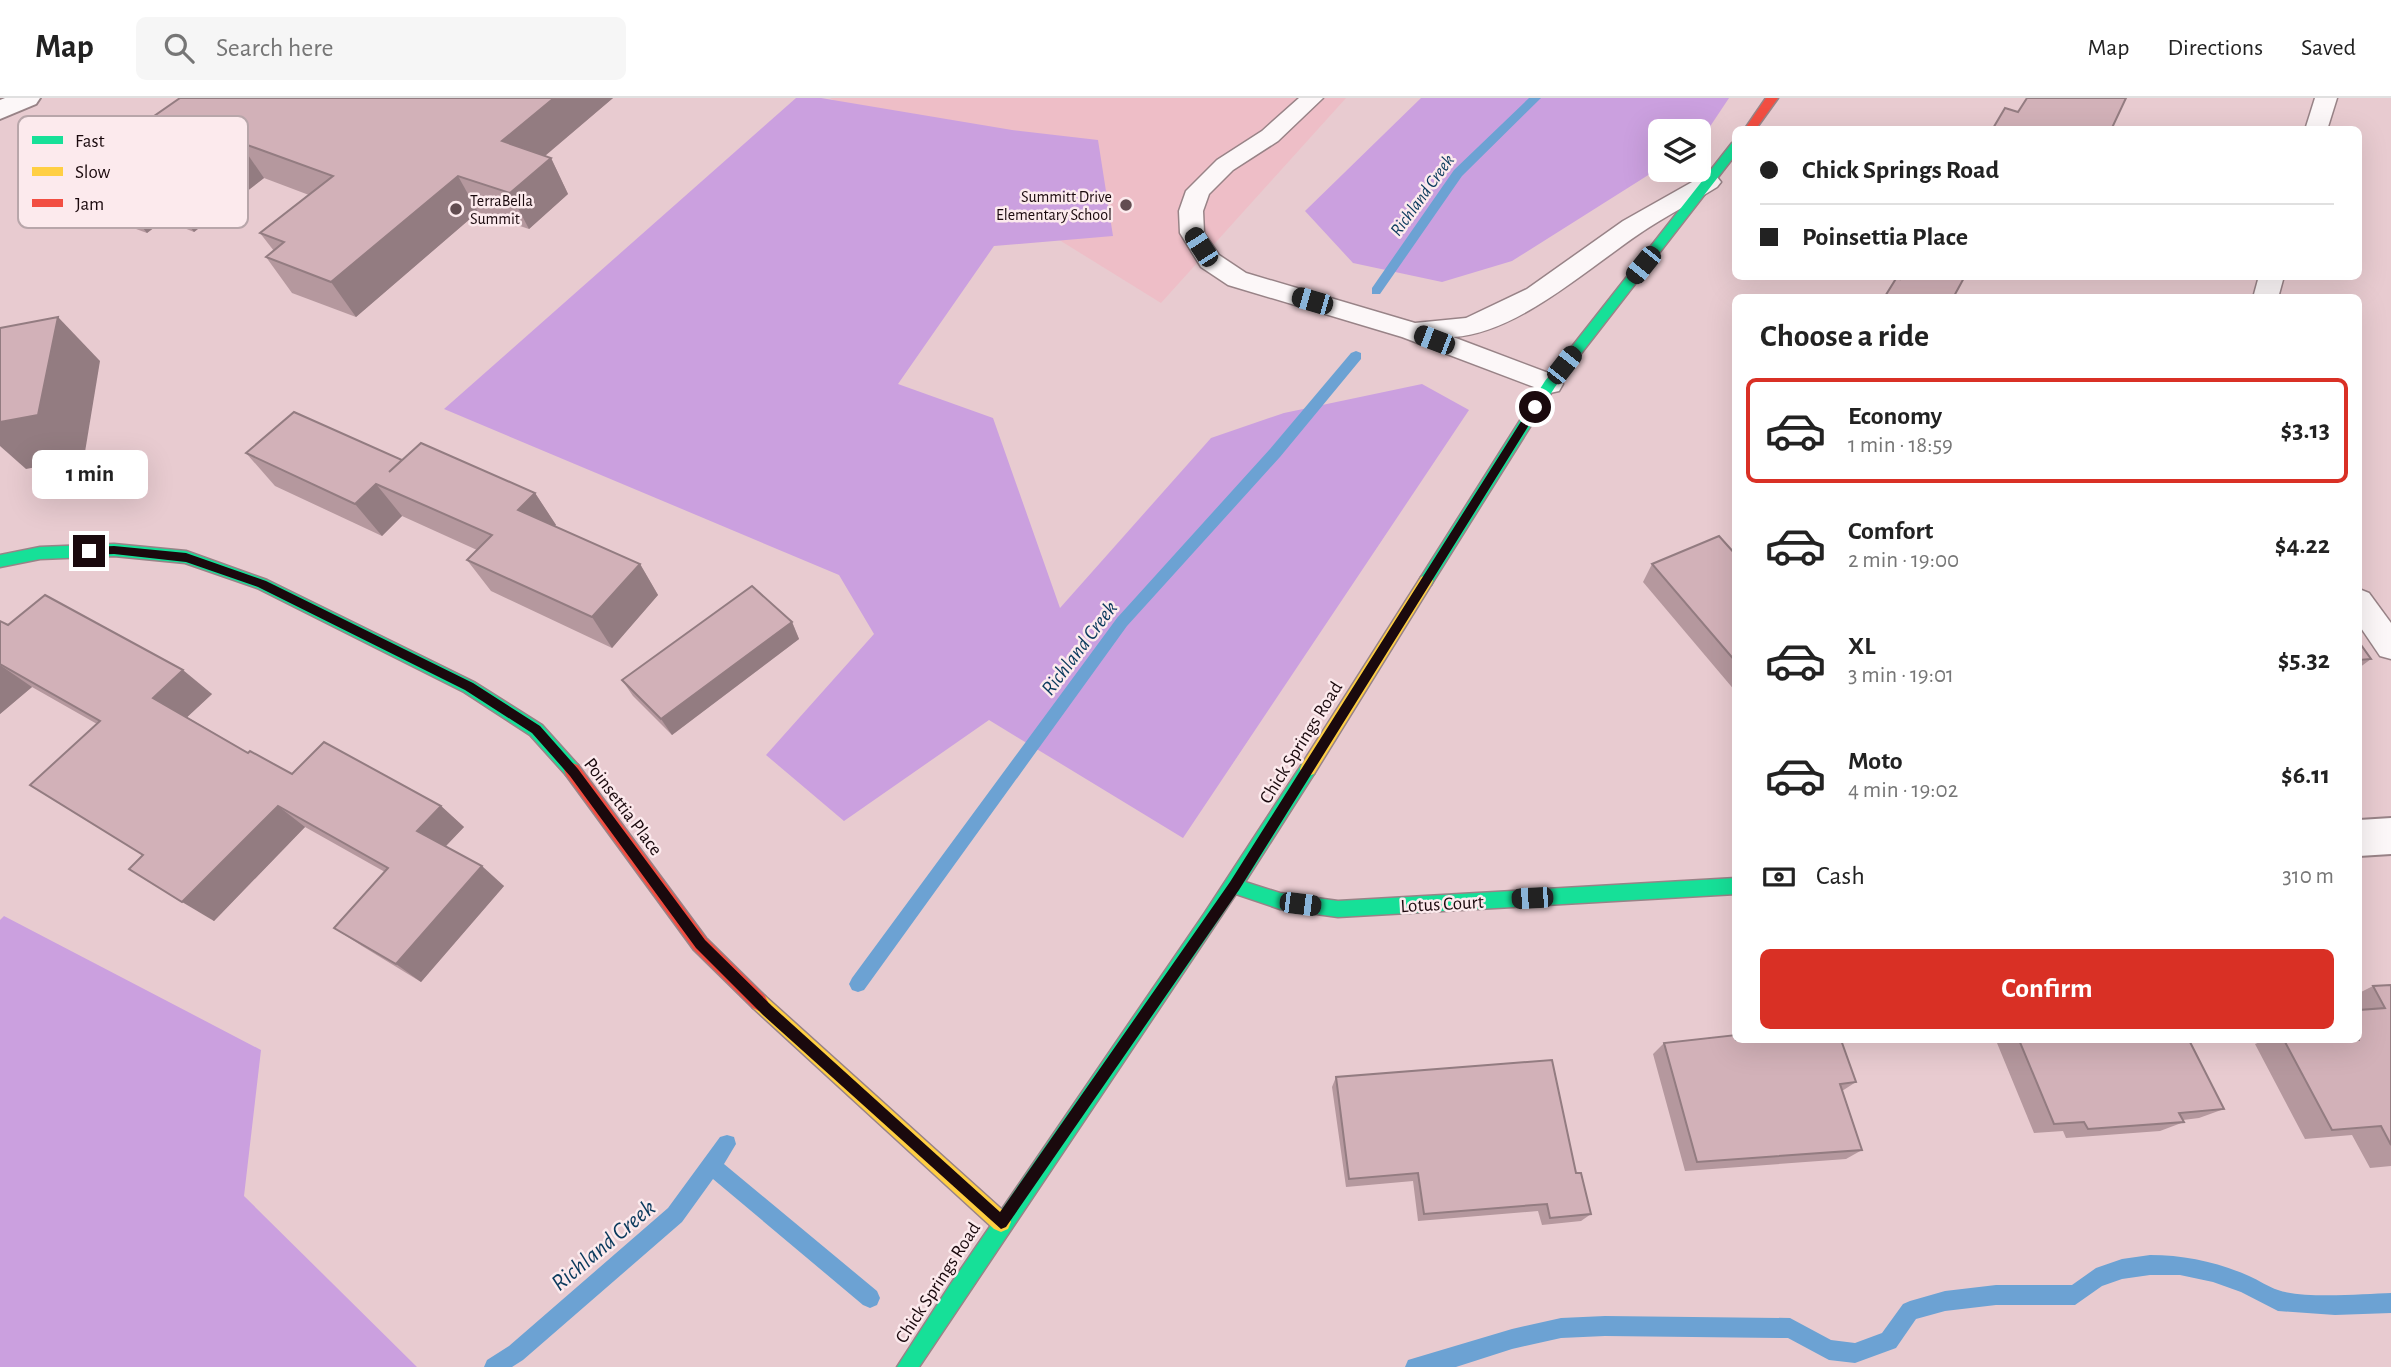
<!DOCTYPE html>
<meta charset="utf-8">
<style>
:root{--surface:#fff;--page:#f6f6f6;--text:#222;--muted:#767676;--line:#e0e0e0;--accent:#d93025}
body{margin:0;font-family:"Alegreya Sans",sans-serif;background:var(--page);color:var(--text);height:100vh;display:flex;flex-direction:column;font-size:26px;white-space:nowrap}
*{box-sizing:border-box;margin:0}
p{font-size:23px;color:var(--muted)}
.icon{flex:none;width:38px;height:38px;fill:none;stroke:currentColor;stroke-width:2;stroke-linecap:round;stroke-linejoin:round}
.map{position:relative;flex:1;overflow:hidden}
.details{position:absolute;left:1732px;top:196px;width:630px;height:749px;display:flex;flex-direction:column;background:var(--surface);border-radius:10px;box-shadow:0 7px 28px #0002}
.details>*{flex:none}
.hud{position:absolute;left:1732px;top:28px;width:630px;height:154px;border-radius:10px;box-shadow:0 7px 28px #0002;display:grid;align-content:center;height:154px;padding:0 28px;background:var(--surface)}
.fabs{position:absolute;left:1648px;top:21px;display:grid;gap:14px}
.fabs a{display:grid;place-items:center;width:63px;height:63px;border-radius:10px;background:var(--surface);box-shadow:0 7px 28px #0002;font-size:35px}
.end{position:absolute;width:32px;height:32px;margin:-16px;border:9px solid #1a090d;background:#fff;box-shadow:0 0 0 4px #fff}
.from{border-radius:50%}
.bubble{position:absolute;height:49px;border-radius:10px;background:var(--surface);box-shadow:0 7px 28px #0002;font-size:23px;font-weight:700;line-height:49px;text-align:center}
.car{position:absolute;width:21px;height:42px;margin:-21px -10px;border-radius:9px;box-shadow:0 0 5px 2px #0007;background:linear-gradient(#222 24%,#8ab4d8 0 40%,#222 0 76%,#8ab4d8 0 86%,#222 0)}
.hud b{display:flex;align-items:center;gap:24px;height:66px;font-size:26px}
.hud b+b{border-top:2px solid var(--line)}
.hud i{width:18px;height:18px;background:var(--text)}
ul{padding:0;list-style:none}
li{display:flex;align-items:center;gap:21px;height:105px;margin:0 14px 10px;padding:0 14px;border:4px solid transparent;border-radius:10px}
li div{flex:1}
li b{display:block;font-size:26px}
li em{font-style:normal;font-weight:700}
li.on{border-color:var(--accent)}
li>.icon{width:63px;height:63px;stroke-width:1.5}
h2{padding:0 28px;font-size:32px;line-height:84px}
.pay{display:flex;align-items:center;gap:18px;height:77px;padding:0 28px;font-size:26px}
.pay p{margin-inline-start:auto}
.action{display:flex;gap:14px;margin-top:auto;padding:14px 28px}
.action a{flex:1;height:80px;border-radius:10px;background:var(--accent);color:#fff;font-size:28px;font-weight:700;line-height:80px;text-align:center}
header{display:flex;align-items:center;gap:42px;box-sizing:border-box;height:98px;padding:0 35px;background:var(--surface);border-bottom:2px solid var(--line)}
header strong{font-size:33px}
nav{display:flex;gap:38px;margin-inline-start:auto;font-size:24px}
.search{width:490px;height:63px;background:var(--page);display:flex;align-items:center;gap:18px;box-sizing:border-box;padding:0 24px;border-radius:10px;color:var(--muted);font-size:26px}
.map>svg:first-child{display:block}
.built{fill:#eebec7}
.forest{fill:#cba0df}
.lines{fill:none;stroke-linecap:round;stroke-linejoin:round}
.stream{fill:#6ca2d3;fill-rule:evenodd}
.lane-casing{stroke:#988387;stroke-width:3}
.street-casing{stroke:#988387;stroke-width:4}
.fast-casing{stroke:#988387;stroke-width:3}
.slow-casing{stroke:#988387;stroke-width:3}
.jam-casing{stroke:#988387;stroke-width:3}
.lane{fill:#fcf7f8;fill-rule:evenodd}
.street{fill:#fcf7f8;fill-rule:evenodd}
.fast{fill:#16e098;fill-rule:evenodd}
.slow{fill:#ffcf43;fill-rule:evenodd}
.jam{fill:#f24e42;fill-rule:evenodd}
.wall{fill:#b5989e}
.shaded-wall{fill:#937c81}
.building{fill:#d2b1b8;stroke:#937c81;stroke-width:2}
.route{fill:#1a090d}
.poi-dot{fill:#624d51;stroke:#fceaed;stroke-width:2.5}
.labels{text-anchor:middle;stroke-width:5;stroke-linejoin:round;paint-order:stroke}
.far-poi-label{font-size:16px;fill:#1a090d;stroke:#fceaed;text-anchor:end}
.far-water-label{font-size:18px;font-style:italic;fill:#09395c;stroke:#fceaed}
.street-label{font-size:19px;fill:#1a090d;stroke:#fceaed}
.water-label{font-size:21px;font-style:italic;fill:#09395c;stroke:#fceaed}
.near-water-label{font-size:24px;font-style:italic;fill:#09395c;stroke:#fceaed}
.key{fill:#fceaed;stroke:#b8a6aa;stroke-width:2}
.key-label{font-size:19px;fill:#1a090d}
</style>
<header>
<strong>Map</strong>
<div class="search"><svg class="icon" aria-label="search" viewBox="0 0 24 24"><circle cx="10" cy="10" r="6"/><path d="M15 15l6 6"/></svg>Search here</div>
<nav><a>Map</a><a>Directions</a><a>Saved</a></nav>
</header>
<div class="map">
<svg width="2391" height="1269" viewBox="0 0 2391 1269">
<rect width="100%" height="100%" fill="#e8cbd0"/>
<!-- built -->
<polygon class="built" points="830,0 1346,0 1161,205"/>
<!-- forest -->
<g class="forest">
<polygon points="796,0 821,0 1012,32 1098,42 1113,138 994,148 898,286 993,320 1060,510 1211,340 1284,315 1422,286 1469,312 1183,740 989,622 844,723 766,657 874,536 839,477 444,311"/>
<polygon points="1421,0 1729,0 1699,45 1699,33 1661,33 1661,69 1512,163 1442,184 1353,165 1305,113"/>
<polygon points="4,818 261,952 244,1098 417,1269 0,1269 0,822"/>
</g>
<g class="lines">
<!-- stream -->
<g class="stream">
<polygon points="1529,0 1541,0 1462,78 1380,196 1372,196 1372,190 1454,72"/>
<polygon points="1356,253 1361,255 1361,261 1280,359 1127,528 864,892 858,894 852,892 849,886 852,880 1117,520 1270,351 1351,255"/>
<polygon points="727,1037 734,1039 736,1046 724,1066 877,1193 880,1200 877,1207 870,1210 863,1207 713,1081 682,1124 523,1262 512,1269 484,1269 487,1262 509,1248 668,1110 720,1039"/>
<path d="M2150,1157C2185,1157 2217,1164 2249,1178C2259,1182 2268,1189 2278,1192C2302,1201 2364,1196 2391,1195V1215L2335,1217L2278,1213L2241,1194L2213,1184L2180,1177H2150L2122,1181L2102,1188L2075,1207H1996L1945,1213L1916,1221L1896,1250L1855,1265L1829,1262L1788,1240L1605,1238L1561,1240L1512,1251L1456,1269H1405L1408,1262L1512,1231L1561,1220L1605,1218L1790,1220L1831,1242L1855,1245L1882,1235L1903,1206L1910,1203L1945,1193L1996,1187H2072L2096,1170L2122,1161Z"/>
</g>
<!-- lane casing -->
<g class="lane-casing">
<g id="lane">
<path d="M1299,0H1323L1278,43L1233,72L1209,96L1203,113L1204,135L1219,157L1246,175L1415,225L1466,220L1527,191L1623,123L1701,79L1709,77L1717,79L1721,84L1717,89C1691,105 1664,119 1639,136C1586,172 1517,235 1453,239L1559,279L1563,286L1559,293L1550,295L1402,239L1228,187L1201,169L1180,135L1179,113L1186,93L1217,62L1262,33Z"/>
<polygon points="2315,0 2337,0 2327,32 2305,32"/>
<polygon points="2259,178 2284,178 2278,200 2253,200"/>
<polygon points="2359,491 2369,495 2391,525 2391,561 2380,558 2359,527"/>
</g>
</g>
<!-- street casing -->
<g class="street-casing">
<g id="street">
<polygon points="5,0 40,0 36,6 0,21 0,2"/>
<polygon points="2391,720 2391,756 2359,758 2359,722"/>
</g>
</g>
<!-- fast casing -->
<g class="fast-casing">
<g id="fast">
<polygon points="1736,44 1736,56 1555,289 1431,487 1421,487 1419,483 1421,479 1545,283 1732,45"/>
<polygon points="114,446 186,453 267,482 474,584 542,627 578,667 580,672 578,677 572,679 566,677 530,637 464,594 257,490 185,465 114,458 40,461 0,469 0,457 40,449"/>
<polygon points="1308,664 1314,666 1316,671 1314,676 1245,784 1280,795 1338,803 1736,780 1736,796 1338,819 1280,811 1236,796 919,1269 897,1269 950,1187 1204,816 1302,666"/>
</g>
</g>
<!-- slow casing -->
<g class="slow-casing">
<g id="slow">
<polygon points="1426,477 1431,479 1433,483 1431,487 1314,676 1308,678 1302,676 1300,671 1302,666 1421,479"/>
<polygon points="759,895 765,898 1008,1117 1011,1124 1008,1131 1001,1134 994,1131 753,910 750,904 753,898"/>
</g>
</g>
<!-- jam casing -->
<g class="jam-casing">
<g id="jam">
<polygon points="1766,0 1778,0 1755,32 1744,32"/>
<polygon points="572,665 578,667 706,840 765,898 768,904 765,910 759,913 753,910 694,852 566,677 564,672 566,667"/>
</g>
</g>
<!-- lane -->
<use href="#lane" class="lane"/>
<!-- street -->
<use href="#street" class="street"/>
<!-- fast -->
<use href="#fast" class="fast"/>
<!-- slow -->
<use href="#slow" class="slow"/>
<!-- jam -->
<use href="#jam" class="jam"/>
</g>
<!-- wall -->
<g class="wall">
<polygon points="180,0 613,0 545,58 551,60 568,96 529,131 478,114 356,219 292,195 266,159 274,153 260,135 309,97 264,80 194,134 164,122 147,135 95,116 65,80"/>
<polygon points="246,355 402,363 535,395 556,427 554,428 640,466 658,497 612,550 491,493 467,462 477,452 402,418 382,438 275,388"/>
<polygon points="1736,457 1736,594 1643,484 1652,466"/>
<polygon points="0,523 8,527 212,596 187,619 248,655 292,676 441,708 464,729 446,748 504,788 421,884 362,848 334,830 385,774 305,729 214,823 143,757 97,626 32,589 0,616"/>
<polygon points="792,524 799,541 672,637 633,598 622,582"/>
<polygon points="2359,544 2371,561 2359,570"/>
<polygon points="2391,887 2391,1068 2370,1070 2352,1037 2305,1041 2255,946 2265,942 2359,942 2359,895 2373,888"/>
<polygon points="2003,942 2189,942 2224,1011 2199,1020 2183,1022 2184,1024 2160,1033 2066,1040 2063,1033 2034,1035 1997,945"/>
<polygon points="1664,945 1856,984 1842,993 1862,1052 1846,1061 1685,1073 1653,956"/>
<polygon points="1336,979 1576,1075 1591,1116 1581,1123 1542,1127 1538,1113 1418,1123 1413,1083 1346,1089 1332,989"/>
</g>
<!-- shaded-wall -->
<g class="shaded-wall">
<polygon points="554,0 613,0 520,79 502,43"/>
<polygon points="239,44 264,80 194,134 166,98"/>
<polygon points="551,60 568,96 529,131 510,95"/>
<polygon points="458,78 478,114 356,219 331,184"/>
<polygon points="135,86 164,122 147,135 118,99"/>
<polygon points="58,219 100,263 84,360 26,371 0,348 0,324"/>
<polygon points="376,386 402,418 382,438 355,406"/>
<polygon points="535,395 556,427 539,444 518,412"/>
<polygon points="640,466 658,497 612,550 592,519"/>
<polygon points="792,524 799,541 672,637 661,621"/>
<polygon points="0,567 32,589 0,616"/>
<polygon points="183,572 212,596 183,623 153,600"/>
<polygon points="278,708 305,729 214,823 182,804"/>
<polygon points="441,708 464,729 441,753 417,733"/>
<polygon points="482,768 504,788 421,884 396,866"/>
</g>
<!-- building -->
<g class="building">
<polygon points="180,0 554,0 502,43 551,60 510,95 458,78 331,184 266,159 284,144 260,135 333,78 239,44 166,98 135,86 118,99 65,80"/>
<polygon points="2027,0 2126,0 2111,32 1992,32 2005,10 2018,14"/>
<polygon points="1902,178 1965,178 1953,200 1884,200 1897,179 1900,181"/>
<polygon points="58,219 38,317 0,324 0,230"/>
<polygon points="294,314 402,362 389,374 421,345 535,395 518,412 640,466 592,519 467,462 492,437 376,386 355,406 246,355"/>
<polygon points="1719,438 1736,457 1736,564 1652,466"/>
<polygon points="752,488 792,524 661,621 622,582"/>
<polygon points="45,497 183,572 153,600 248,655 250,653 292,676 324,644 441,708 417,733 482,768 396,866 334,830 388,770 278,708 182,804 129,771 143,757 30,687 100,623 0,566 0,523 8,527"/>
<polygon points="2359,544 2371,561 2359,562"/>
<polygon points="2391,887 2391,1047 2381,1028 2332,1032 2284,942 2359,942 2359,912 2385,910 2373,888"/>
<polygon points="1736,937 1736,942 1841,942 1856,984 1840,986 1862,1052 1697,1064 1664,945"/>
<polygon points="2019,942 2189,942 2224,1011 2179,1015 2184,1024 2088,1031 2084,1024 2054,1026"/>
<polygon points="1552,962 1576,1075 1581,1075 1591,1116 1550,1120 1547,1106 1424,1116 1418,1075 1349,1081 1336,979"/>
</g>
<!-- route -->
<polygon class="route" points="1535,305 1539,306 1539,311 1239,792 1006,1129 1001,1131 763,917 696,850 570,678 532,635 465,592 258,489 186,464 114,456 89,457 84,453 89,449 114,448 186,455 266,483 473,585 540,628 578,671 705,842 772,908 1000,1114 1230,784 1532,306"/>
<!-- markers -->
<g class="poi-dot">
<circle cx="1126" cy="107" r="7"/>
<circle cx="456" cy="111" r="7"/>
</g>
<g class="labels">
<!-- far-poi labels -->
<g class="far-poi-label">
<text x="1112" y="104">Summitt Drive<tspan x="1112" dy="18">Elementary School</tspan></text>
<text x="470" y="108" text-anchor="start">TerraBella<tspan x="470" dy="18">Summit</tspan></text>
</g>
<!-- far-water labels -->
<g class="far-water-label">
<text transform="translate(1422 97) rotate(-54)" y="6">Richland Creek</text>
</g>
<!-- street labels -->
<g class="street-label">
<text transform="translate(1300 644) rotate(-58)" y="7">Chick Springs Road</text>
<text transform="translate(624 708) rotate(53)" y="7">Poinsettia Place</text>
<text transform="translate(1442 805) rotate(-3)" y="7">Lotus Court</text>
<text transform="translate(937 1184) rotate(-57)" y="7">Chick Springs Road</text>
</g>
<!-- water labels -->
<g class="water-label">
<text transform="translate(1079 550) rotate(-53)" y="7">Richland Creek</text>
</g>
<!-- near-water labels -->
<g class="near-water-label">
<text transform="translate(603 1147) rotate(-40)" y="8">Richland Creek</text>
</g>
</g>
<!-- legend -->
<rect x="18" y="18" width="230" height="112" rx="10" class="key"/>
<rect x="32" y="38" width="31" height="8" fill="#16e098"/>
<rect x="32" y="69" width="31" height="9" fill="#ffcf43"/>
<rect x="32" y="101" width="31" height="8" fill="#f24e42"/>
<g class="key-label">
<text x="75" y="49">Fast</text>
<text x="75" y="80">Slow</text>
<text x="75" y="112">Jam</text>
</g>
</svg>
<div class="fabs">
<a><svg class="icon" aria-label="layers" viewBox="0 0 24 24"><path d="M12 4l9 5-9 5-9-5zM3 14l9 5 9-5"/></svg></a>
</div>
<i class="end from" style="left:1535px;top:309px"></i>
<i class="end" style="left:89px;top:453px"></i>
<div class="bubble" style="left:32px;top:352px;width:116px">1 min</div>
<i class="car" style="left:1201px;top:149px;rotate:327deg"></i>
<i class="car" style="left:1643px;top:167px;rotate:219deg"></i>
<i class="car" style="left:1312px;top:203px;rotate:286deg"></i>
<i class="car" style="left:1434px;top:242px;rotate:291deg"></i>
<i class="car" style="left:1564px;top:267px;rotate:38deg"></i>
<i class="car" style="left:1532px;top:800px;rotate:267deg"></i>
<i class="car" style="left:1300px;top:806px;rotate:97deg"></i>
<div class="hud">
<b><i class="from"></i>Chick Springs Road</b>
<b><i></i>Poinsettia Place</b>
</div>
<section class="details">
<h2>Choose a ride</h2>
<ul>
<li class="on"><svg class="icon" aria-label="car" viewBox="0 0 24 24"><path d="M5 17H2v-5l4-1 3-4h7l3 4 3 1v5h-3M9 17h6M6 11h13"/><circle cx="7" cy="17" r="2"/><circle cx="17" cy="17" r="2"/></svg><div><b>Economy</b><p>1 min · 18:59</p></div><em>$3.13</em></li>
<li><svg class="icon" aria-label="car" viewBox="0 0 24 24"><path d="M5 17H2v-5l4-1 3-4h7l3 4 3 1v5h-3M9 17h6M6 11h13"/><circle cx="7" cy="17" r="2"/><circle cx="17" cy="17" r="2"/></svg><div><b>Comfort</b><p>2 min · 19:00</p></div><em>$4.22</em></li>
<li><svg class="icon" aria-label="car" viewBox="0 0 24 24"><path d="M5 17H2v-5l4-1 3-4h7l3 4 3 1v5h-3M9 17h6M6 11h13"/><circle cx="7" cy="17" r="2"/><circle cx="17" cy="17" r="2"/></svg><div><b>XL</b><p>3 min · 19:01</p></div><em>$5.32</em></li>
<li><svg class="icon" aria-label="car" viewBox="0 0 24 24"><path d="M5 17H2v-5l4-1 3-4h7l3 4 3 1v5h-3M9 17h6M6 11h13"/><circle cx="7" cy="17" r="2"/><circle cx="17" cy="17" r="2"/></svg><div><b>Moto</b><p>4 min · 19:02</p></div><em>$6.11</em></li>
</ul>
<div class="pay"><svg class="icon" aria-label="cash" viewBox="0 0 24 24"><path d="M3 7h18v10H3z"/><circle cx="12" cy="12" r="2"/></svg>Cash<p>310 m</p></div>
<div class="action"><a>Confirm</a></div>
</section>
</div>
